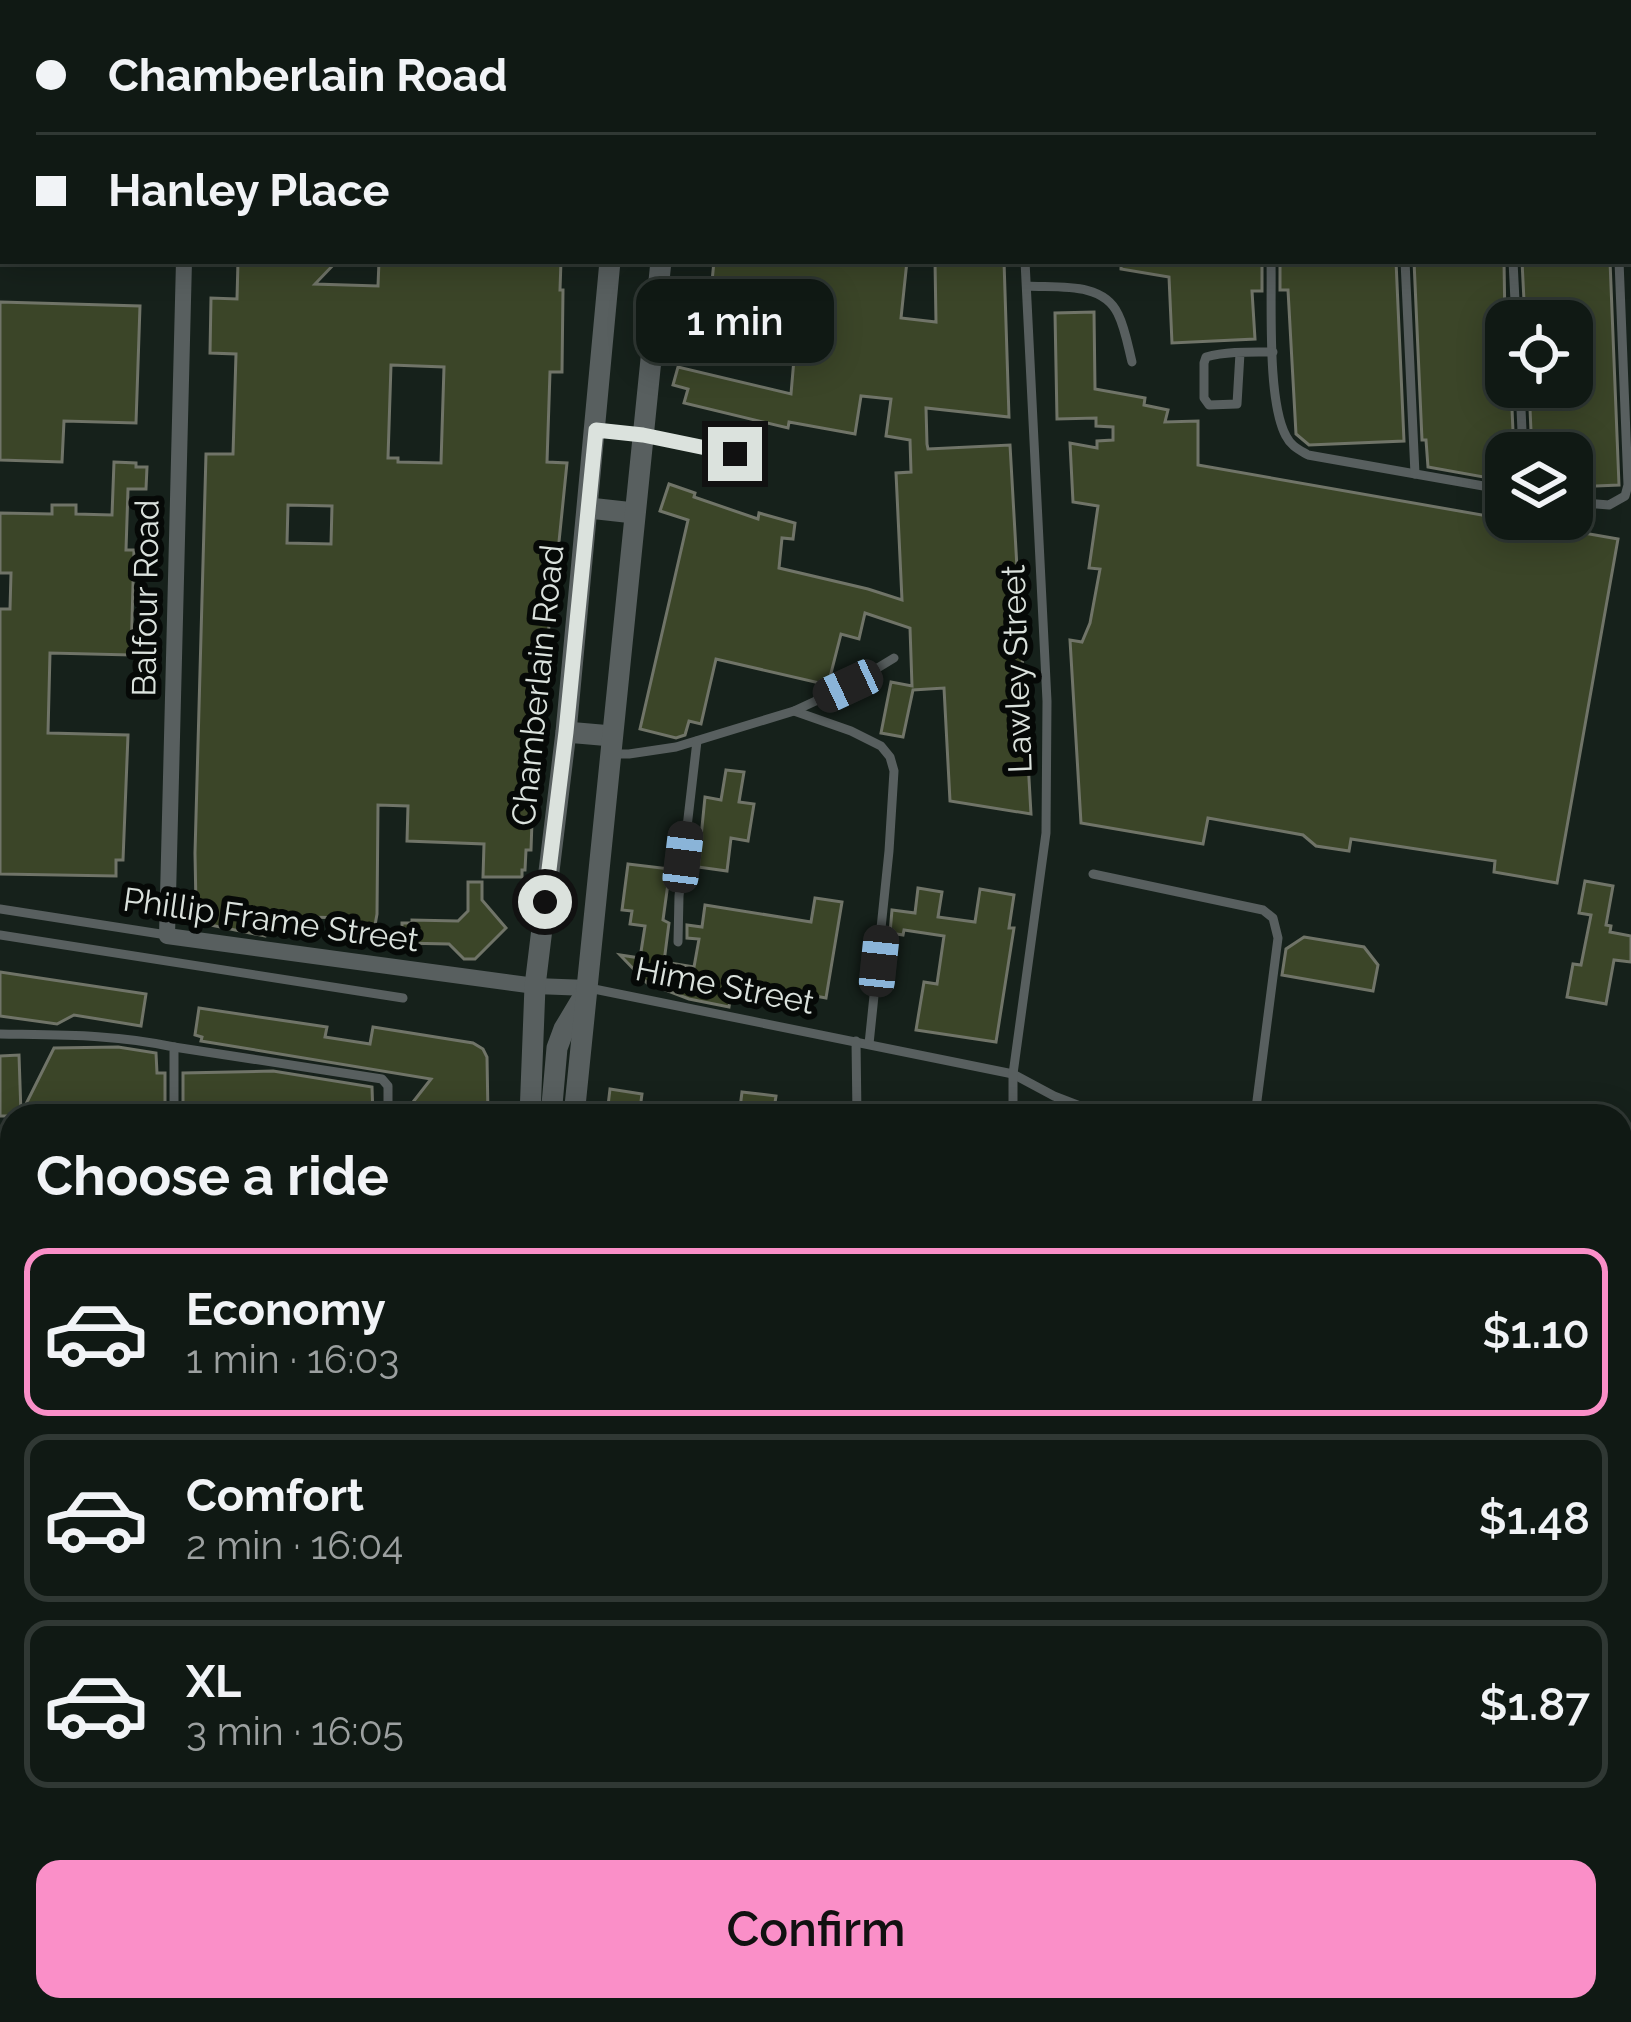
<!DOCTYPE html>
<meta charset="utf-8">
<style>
:root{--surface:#101914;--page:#19221d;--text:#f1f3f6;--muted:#9ca0a0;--line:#303834;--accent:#fa8fc8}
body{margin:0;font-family:Raleway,sans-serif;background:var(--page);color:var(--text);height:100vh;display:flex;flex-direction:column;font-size:45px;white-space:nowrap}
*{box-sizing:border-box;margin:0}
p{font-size:39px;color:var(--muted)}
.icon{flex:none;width:66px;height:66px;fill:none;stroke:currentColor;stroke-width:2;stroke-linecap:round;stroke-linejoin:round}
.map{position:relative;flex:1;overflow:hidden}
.details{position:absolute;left:0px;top:1104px;width:1632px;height:918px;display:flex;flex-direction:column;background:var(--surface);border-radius:36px 36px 0 0;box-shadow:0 6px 30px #0003,0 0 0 3px var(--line)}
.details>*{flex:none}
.banner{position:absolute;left:0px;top:0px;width:1632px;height:264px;box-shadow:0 6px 30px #0003,0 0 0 3px var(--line);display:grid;align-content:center;height:264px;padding:0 36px;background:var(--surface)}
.tools{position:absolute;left:1485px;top:300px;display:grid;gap:24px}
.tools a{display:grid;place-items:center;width:108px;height:108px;border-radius:24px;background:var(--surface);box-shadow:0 6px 30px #0003,0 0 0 3px var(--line);font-size:60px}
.end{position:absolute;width:54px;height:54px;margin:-27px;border:15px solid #dbe2dd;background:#111;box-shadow:0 0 0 6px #111}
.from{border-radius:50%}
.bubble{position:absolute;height:84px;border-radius:24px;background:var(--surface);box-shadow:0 6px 30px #0003,0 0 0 3px var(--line);font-size:39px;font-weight:600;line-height:84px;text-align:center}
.car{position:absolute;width:36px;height:72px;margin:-36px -18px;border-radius:15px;box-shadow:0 0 9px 3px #0007;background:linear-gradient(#222 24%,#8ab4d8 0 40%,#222 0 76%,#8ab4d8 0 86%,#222 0)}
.banner b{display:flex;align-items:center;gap:42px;height:114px;font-size:45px}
.banner b+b{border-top:3px solid var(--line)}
.banner i{width:30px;height:30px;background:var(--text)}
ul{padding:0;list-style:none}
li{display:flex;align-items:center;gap:36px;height:168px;margin:0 24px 18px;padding:0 12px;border:6px solid var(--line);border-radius:24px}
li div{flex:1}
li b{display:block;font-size:45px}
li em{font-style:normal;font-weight:600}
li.selected{border-color:var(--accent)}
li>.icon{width:108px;height:108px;stroke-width:1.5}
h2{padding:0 36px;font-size:54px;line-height:144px}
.action{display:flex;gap:24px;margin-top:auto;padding:24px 36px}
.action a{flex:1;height:138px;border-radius:24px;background:var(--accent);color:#111;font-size:48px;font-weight:600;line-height:138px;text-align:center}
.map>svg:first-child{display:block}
.building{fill:#3b4528;stroke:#707468;stroke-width:3;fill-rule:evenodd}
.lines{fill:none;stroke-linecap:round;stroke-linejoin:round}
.service{stroke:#585f5f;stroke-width:9}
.minor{stroke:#585f5f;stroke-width:16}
.tertiary{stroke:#585f5f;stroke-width:21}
.route{stroke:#dbe2dd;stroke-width:15}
.labels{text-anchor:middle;stroke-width:12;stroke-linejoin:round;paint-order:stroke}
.street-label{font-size:33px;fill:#dbe2dd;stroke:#060907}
</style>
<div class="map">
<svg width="1631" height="2022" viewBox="0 0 1631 2022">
<rect width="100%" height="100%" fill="#16211b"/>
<!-- building -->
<g class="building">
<path d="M238,261H337L315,284L378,286L379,261H561L560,290H563L562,372H550L547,462L567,463L554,591H550L547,682H543L534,764L531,850H526L525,870H522V877H483L484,844L407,841L408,806L378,805L377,914L372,942L346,937L349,918L306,917L305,936L266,931L265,936L210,925L196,906L195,853L206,454H233L236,354L210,353L211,298L237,299ZM391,365L444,367L441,463L398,462V458H388ZM288,505L332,506L331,544L287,543Z"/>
<polygon points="714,261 907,261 901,318 936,322 935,261 1004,261 1009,417 926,408 927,444 928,449 1010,445 1031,814 950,801 944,688 913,690 903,737 881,733 891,682 912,686 910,628 865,613 859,639 841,634 828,685 716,659 701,724 689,721 685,735 676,738 640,729 688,520 660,511 669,484 695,493 694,497 758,519 759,513 795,523 793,539 782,538 779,568 868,589 902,600 896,473 911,472 910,440 886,436 891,399 861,396 855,434 789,422 788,428 684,403 688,389 673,385 678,367 791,394 794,359 713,351 719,293 711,292"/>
<polygon points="1121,261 1262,261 1262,291 1252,291 1255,339 1172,343 1169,277 1121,269"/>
<polygon points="1280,261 1396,261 1404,441 1309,445 1296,434 1288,290 1280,290"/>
<polygon points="1414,261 1504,261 1506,387 1511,387 1514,453 1506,453 1506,475 1500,480 1428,467 1426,440 1422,440"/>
<polygon points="1522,261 1610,261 1619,485 1572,487 1572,453 1532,453 1529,387 1572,387 1572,321 1525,321"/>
<polygon points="0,302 140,306 136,423 64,421 62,462 0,460"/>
<polygon points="1094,312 1095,389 1145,398 1144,405 1168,410 1165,422 1198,421 1198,465 1618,539 1557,883 1494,872 1495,861 1351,839 1349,851 1316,846 1303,835 1208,818 1203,844 1081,823 1070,640 1082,642 1090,623 1100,569 1089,568 1098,506 1073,502 1070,443 1097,448 1097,441 1113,440 1113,427 1096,426 1096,418 1057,419 1055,313"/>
<polygon points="114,462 136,463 136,467 147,467 146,489 128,489 126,550 134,550 131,655 50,653 48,733 128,735 123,860 116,860 116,876 0,874 0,609 10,609 11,573 0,573 0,513 52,514 52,505 76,505 76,514 112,515"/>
<polygon points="726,770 744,772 739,802 754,804 748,841 731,838 727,871 698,867 705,797 721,800"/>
<polygon points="628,864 670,869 663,920 669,923 664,962 694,967 699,939 687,938 687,925 702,927 705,905 811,922 815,898 842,902 826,998 733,981 729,1007 689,999 647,983 620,955 640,958 645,926 630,924 632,911 622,910"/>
<polygon points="1585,881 1613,886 1606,925 1611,926 1610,932 1631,936 1631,962 1614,960 1606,1004 1567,997 1573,964 1581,965 1591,915 1579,913"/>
<polygon points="468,882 482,882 482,900 506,928 475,959 464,959 449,944 402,943 402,923 412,923 412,920 458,921 468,911"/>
<polygon points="918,888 942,892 938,917 975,922 980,889 1014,895 1009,928 1014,928 996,1042 916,1030 924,982 937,984 944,936 904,930 903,935 890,933 892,910 915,913"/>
<polygon points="1304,937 1364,947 1378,965 1373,991 1282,975 1286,949"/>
<polygon points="0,972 146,994 141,1026 74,1015 57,1024 0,1016"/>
<polygon points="199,1008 327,1027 325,1037 370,1044 373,1027 473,1043 483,1049 487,1057 488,1116 407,1116 413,1102 431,1079 201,1041 202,1037 195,1035"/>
<polygon points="118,1047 156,1053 157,1073 165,1073 165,1116 0,1116 0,1056 19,1055 21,1114 54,1048"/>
<polygon points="273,1071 372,1087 373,1116 183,1116 183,1073"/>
<polygon points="610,1089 642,1094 639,1116 607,1114"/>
<polygon points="742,1092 776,1096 773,1116 739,1116"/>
</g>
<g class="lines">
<!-- service -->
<g class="service">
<polyline points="409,0 409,3"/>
<polyline points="662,0 687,2"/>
<polyline points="1013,0 1013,3"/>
<polyline points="1259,0 1260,3"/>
<polyline points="1394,0 1394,3"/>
<polyline points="1500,0 1500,3"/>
<polyline points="1604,0 1605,3"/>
<polyline points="69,3 69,0"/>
<polyline points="0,98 3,98"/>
<path d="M1271,261C1272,304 1267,401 1286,436C1291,446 1298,449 1308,455L1506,490"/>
<polyline points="1405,261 1415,474"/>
<polyline points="1513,261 1516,321"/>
<path d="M1027,286C1056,288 1103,281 1118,314C1125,328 1128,346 1132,362"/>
<path d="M1240,353L1237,404L1209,405L1204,398V363L1206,357C1227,351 1251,352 1273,352"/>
<polyline points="1520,387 1523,453"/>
<polyline points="596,431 643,435 735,454"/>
<polyline points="1572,502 1609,505 1625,496 1628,485 1619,261"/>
<polyline points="794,711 851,731 881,746 890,757 894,771 889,851 869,1044"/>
<polyline points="611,754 629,754 676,747 794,711 848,686 894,658"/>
<polyline points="1093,874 1263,910 1273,918 1278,938 1255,1116"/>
<polyline points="0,909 167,935"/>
<polyline points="0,935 403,998"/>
<polyline points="678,942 679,896 697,741"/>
<polyline points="589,988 1013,1074 1054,1096 1106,1116"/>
<path d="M0,1034C58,1035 116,1034 174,1047V1116"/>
<polyline points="856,1041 857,1116"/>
<polyline points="174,1047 382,1079 388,1086 388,1116"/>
<polyline points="1013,1116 1013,1074 1046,833 1047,701 1025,261"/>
<polyline points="1620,1192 1631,1194"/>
<polyline points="0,1809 12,1809"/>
<polyline points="0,1941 12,1941"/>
<polyline points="74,2010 75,2022"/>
<polyline points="281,2010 281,2022"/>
<polyline points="657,2010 693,2022"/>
<polyline points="873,2010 873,2022"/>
<polyline points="1022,2010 1022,2022"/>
<polyline points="1293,2010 1294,2022"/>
<polyline points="1545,2010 1545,2022"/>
</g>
<!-- minor -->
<g class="minor">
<polyline points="194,3 194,0"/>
<polyline points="184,261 167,936 535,986 588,988"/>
<polyline points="1631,1656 1631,1679"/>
</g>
<!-- tertiary -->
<g class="tertiary">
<polyline points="632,3 632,0"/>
<polyline points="687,3 687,0"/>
<polyline points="589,508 634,513"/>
<polyline points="566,732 612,736"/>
<polyline points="530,1116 535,986 566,732 610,261"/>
<polyline points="551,1116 557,1048 564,1029 585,994"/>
<polyline points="574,1116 661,261"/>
<polyline points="529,2022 549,2022"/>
<polyline points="567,2022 568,2010"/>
</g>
</g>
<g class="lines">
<!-- route -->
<polyline class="route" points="545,902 566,732 596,430 643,435 735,454"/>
</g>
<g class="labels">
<!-- street labels -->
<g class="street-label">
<text transform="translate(145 598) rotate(-89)" y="12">Balfour Road</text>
<text transform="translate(1016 669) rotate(-92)" y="12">Lawley Street</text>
<text transform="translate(537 685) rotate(-84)" y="12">Chamberlain Road</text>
<text transform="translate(271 919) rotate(8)" y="12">Phillip Frame Street</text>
<text transform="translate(725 985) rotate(11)" y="12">Hime Street</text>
</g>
</g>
</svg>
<div class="tools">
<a><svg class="icon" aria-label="locate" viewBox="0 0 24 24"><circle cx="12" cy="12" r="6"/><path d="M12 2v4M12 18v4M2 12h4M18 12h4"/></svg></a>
<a><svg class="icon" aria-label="layers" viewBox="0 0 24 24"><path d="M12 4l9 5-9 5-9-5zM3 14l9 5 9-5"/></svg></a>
</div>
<i class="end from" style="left:545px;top:902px"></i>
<i class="end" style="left:735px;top:454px"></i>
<div class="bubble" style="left:636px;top:279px;width:198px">1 min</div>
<i class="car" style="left:848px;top:686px;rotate:245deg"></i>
<i class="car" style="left:683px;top:857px;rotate:7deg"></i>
<i class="car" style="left:879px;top:961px;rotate:6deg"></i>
<div class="banner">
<b><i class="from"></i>Chamberlain Road</b>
<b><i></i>Hanley Place</b>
</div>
<section class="details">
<h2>Choose a ride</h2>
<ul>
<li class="selected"><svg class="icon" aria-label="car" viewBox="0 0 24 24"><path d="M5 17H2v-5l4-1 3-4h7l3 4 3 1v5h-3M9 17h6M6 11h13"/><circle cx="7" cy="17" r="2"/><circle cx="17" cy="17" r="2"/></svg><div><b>Economy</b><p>1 min · 16:03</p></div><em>$1.10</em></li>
<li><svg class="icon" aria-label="car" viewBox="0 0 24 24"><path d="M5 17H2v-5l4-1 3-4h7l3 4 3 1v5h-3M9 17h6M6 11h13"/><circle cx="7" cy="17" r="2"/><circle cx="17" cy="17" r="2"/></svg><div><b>Comfort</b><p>2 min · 16:04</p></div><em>$1.48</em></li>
<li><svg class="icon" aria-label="car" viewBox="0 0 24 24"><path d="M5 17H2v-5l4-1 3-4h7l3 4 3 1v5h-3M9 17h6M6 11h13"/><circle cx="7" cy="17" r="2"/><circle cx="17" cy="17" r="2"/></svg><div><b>XL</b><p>3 min · 16:05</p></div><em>$1.87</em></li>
</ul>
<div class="action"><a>Confirm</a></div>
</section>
</div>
